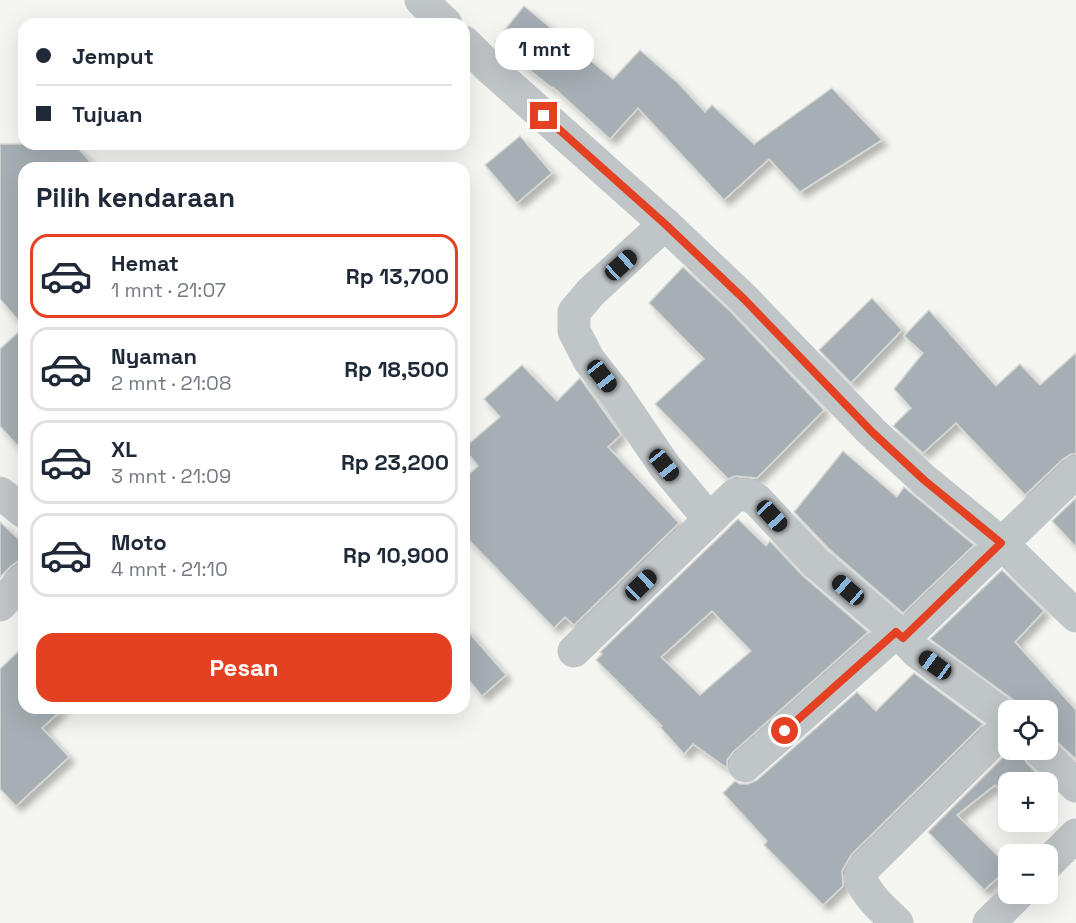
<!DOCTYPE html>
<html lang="id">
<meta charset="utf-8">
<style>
:root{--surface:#fff;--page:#f2f2f3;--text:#1f2937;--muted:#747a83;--line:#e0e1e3;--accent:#e44022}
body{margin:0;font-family:"Space Grotesk",sans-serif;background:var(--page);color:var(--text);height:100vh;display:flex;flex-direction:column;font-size:22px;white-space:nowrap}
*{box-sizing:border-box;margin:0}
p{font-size:20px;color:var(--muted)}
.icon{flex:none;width:33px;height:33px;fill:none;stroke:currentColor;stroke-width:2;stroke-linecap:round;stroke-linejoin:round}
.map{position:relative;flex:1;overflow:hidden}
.sheet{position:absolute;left:18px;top:162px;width:452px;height:552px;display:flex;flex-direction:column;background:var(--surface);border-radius:18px;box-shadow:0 6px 24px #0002}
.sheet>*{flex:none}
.guide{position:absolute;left:18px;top:18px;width:452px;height:132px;border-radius:18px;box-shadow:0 6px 24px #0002;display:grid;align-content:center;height:132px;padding:0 18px;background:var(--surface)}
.controls{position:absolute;left:998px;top:700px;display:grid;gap:12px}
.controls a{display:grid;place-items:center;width:60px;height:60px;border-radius:12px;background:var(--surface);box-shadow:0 6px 24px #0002;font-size:30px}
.end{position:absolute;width:27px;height:27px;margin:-14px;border:8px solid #e44022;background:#fff;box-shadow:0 0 0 3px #fff}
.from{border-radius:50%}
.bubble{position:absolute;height:42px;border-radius:18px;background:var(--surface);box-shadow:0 6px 24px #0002;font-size:20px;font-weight:600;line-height:42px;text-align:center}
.car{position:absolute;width:18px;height:36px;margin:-18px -9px;border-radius:8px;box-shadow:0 0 4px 2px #0007;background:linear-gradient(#222 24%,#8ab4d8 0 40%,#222 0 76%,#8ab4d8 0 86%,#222 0)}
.guide b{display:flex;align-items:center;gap:21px;height:57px;font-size:22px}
.guide b+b{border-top:2px solid var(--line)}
.guide i{width:15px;height:15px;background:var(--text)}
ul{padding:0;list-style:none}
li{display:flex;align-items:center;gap:18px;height:84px;margin:0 12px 9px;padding:0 6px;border:3px solid var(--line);border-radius:18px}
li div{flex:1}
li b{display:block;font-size:22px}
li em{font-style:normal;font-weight:600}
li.active{border-color:var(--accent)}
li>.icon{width:54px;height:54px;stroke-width:1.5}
h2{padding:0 18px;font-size:27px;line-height:72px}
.primary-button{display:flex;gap:12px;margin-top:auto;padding:12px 18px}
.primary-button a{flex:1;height:69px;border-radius:18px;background:var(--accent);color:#fff;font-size:24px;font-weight:600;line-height:69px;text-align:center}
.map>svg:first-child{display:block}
.building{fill:#a6b0b4;stroke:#d6d6d4;stroke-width:1.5;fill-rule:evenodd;filter:url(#shadow)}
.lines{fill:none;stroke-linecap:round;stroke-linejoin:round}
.street{stroke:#c0c5c7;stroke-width:33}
.route{stroke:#e44022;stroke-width:8}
</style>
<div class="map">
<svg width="1076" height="923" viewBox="0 0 1076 923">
<defs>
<filter id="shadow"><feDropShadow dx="5.5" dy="5.5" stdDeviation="3" flood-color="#0004"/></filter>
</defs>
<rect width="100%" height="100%" fill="#f5f5f1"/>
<!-- building -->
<g class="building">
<polygon points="524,6 613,79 640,50 679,84 705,112 712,105 754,144 832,88 882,140 800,192 769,159 724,200 638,108 610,139 553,87 552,88 495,42"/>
<polygon points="520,136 552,173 517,203 485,165"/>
<polygon points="0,144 74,144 96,168 24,168 24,327 0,299"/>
<polygon points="683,267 731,312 824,410 757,478 735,476 728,479 655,404 704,359 649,303"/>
<polygon points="872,298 902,330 851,383 819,350"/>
<polygon points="929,310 996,386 1020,364 1040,385 1076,353 1076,454 1071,454 1063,459 1025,495 956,423 923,453 893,426 911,408 894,389 923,353 904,336"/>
<polygon points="24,327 24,453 0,426 0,349"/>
<polygon points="522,365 557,401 580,378 621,435 608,447 679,523 574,625 565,617 554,628 464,535 464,479 478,466 464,448 500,417 484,399"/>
<polygon points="843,451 897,497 904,487 974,545 903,613 828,548 794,512"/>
<polygon points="1076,498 1076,547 1052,521"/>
<path d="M738,519L766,546L770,541L803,576L868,632L733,752L727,760V768L693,744L684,754L660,727L662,726L596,660L602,654L600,652ZM712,611L751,651L700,695L661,657Z"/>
<polygon points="0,522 24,544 24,561 18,561 11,566 0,577"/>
<polygon points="1002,570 1044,611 1015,642 1076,710 1076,759 1047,733 1047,711 1025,711 1019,704 930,639"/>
<polygon points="464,627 506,675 482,696 464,674"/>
<polygon points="24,646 24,708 63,708 42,728 69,757 16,806 0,789 0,669"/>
<polygon points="914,673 983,724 851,855 842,871 843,886 823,905 764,845 767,841 723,793 735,781 740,784 748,784 757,780 857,692 876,711"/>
<polygon points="1010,750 1022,750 1022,755 1027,763 1046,783 1008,783 1008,797 995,785 957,815 1008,866 1008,869 984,890 928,832"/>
</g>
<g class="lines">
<!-- street -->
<g class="street">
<polyline points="421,0 446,24"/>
<polyline points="464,42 491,69 665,224 744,299 872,432 924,480 1001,543 1076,616"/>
<polyline points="665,224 591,292 574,312 574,331 589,360 615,393 664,465 709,519"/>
<polyline points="0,493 24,512"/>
<polyline points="0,605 24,579"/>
<polyline points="904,638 1076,472"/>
<polyline points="574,651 735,495 749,495 757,500 815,562 904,638 917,652 1008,719"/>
<polyline points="1040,750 1076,786"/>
<polyline points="745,766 896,632"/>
<polyline points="1047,864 1076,835"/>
<path d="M897,923C883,909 868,897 860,878L864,868L1008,726"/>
<polyline points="989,923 1018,894"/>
</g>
</g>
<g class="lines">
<!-- route -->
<polyline class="route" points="544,116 665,224 744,299 872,432 924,480 1001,543 903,638 896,632 785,731"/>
</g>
</svg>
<div class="controls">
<a><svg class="icon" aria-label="locate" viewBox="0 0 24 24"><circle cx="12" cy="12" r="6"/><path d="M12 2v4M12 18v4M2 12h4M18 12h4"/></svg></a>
<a>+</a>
<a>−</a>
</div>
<i class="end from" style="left:785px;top:731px"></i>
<i class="end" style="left:544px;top:116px"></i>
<div class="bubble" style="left:495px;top:28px;width:99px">1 mnt</div>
<i class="car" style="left:621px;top:265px;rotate:48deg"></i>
<i class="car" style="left:602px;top:376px;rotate:142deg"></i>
<i class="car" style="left:664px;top:465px;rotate:141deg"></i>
<i class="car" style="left:772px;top:516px;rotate:137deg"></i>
<i class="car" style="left:641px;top:585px;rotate:46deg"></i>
<i class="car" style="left:848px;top:590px;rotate:311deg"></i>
<i class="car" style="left:935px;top:665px;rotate:306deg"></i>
<div class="guide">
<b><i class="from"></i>Jemput</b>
<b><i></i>Tujuan</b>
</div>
<section class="sheet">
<h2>Pilih kendaraan</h2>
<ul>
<li class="active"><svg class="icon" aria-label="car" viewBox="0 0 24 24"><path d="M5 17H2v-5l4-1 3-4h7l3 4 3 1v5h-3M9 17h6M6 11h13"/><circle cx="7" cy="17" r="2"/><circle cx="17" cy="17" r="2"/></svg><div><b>Hemat</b><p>1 mnt · 21:07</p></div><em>Rp 13,700</em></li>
<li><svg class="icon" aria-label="car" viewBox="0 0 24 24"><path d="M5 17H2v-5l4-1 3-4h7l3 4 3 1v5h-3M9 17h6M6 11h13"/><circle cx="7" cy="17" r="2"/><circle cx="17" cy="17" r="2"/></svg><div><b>Nyaman</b><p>2 mnt · 21:08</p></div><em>Rp 18,500</em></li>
<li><svg class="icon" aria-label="car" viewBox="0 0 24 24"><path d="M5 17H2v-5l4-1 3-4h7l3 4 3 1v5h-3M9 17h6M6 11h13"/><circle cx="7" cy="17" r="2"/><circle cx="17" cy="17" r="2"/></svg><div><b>XL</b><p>3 mnt · 21:09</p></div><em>Rp 23,200</em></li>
<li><svg class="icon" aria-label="car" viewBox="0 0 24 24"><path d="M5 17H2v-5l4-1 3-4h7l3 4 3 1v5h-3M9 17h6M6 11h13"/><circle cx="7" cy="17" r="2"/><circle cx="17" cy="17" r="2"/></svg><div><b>Moto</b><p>4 mnt · 21:10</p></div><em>Rp 10,900</em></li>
</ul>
<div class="primary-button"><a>Pesan</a></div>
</section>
</div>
